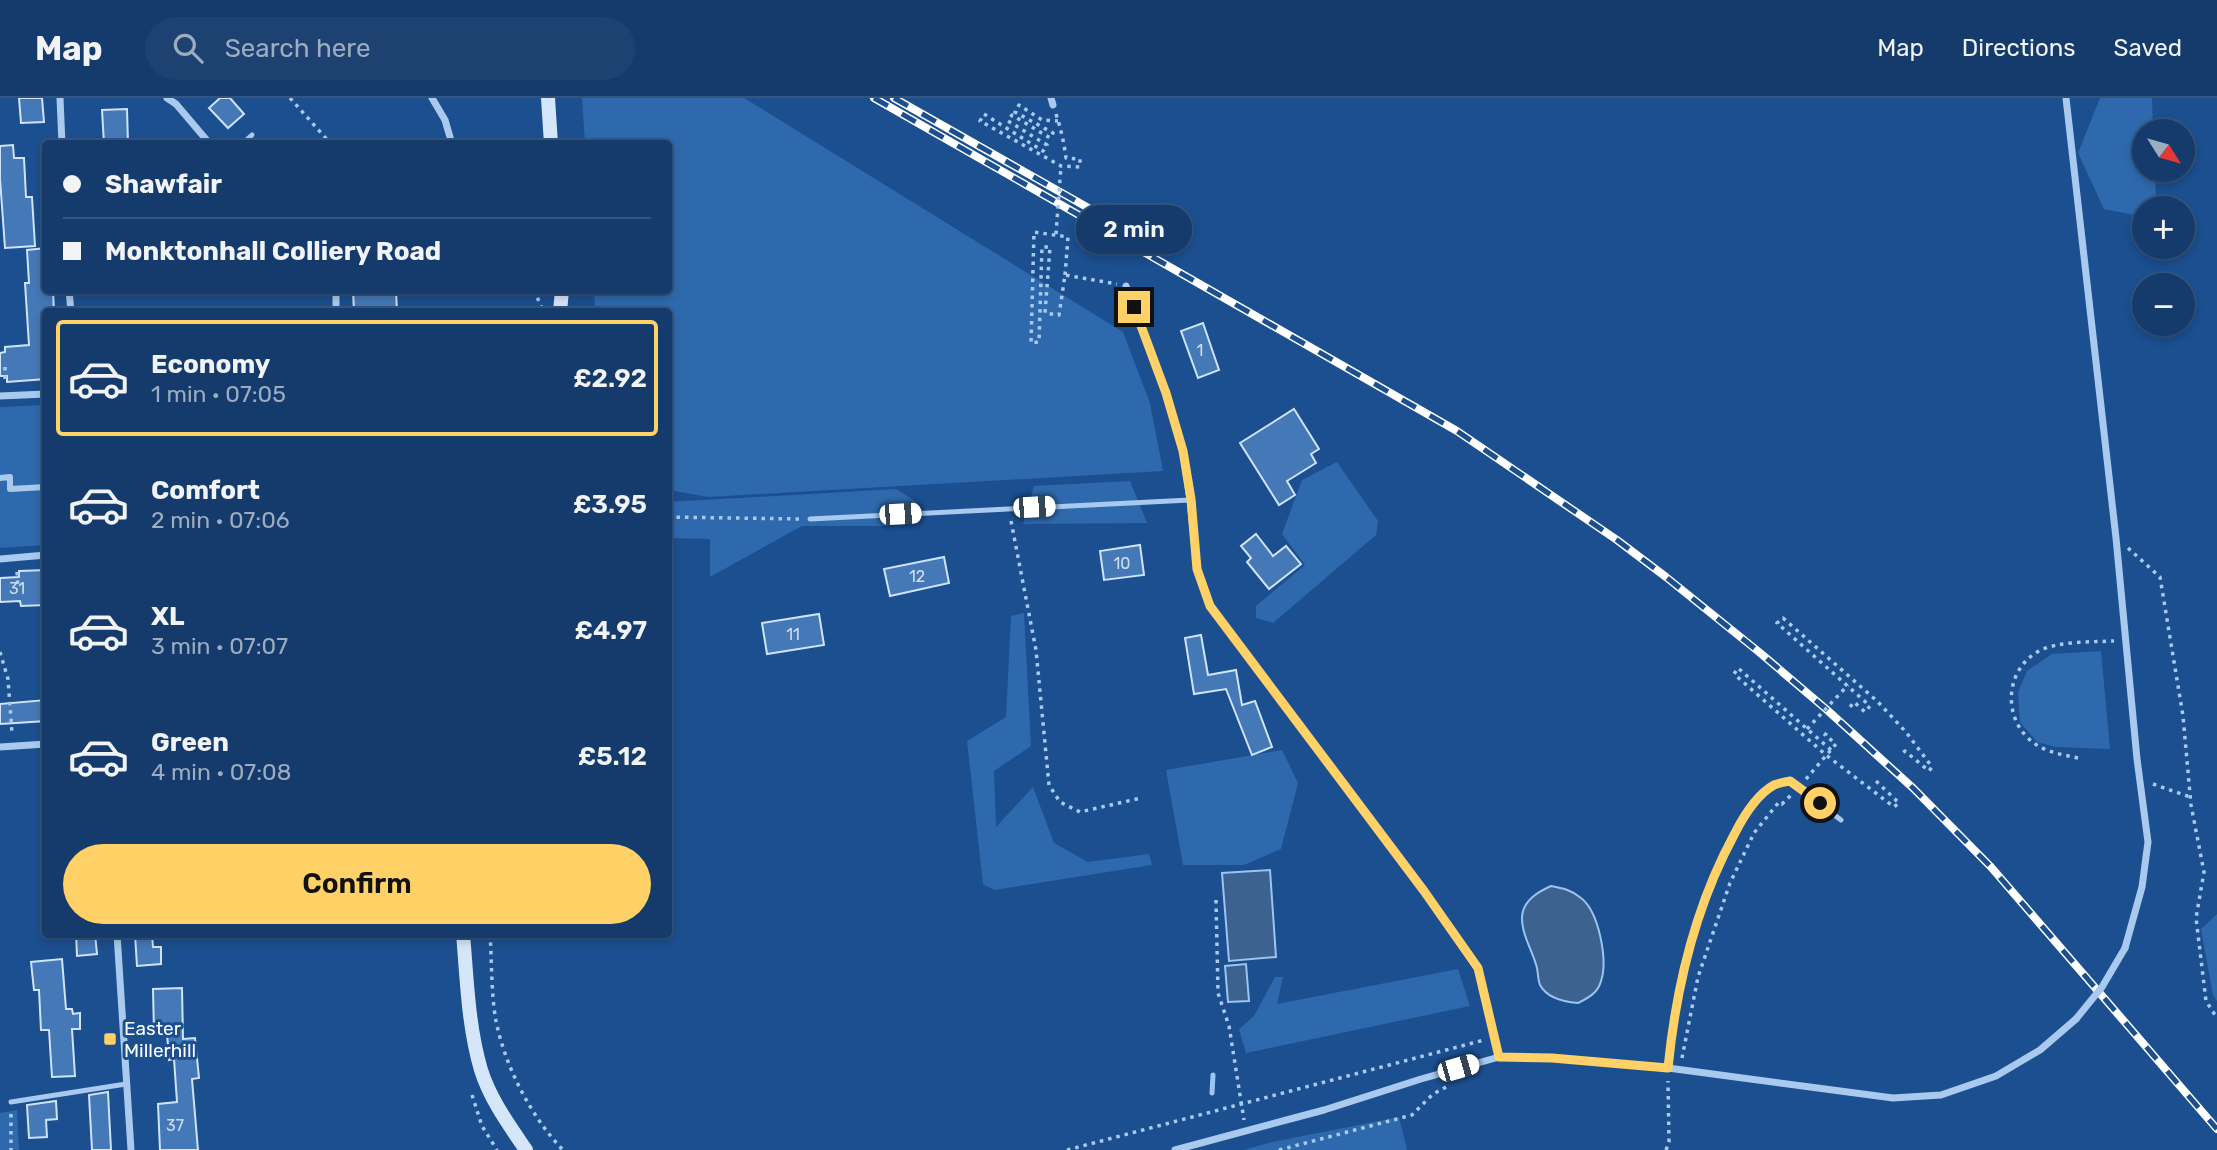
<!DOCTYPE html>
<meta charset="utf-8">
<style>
:root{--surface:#143b6b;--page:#1d4271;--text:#f1f3f6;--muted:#9dadc1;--line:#33557e;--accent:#ffd166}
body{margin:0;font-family:Rubik,sans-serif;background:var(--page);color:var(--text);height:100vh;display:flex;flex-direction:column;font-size:26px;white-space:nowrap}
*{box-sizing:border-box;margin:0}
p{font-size:23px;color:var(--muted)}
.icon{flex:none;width:38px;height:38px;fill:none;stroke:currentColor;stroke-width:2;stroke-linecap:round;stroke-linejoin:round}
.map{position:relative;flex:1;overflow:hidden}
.panel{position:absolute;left:42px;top:210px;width:630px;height:630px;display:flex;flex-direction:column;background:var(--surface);border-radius:7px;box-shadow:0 4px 10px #0003,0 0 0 2px var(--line)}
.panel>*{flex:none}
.hud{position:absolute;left:42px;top:42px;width:630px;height:154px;border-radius:7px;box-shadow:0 4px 10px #0003,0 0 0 2px var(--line);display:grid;align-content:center;height:154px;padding:0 21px;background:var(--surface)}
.needle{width:46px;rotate:127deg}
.tools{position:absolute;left:2132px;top:21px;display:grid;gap:14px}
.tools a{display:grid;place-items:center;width:63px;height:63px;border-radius:50%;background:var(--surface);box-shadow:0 4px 10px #0003,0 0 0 2px var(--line);font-size:35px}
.end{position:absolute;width:32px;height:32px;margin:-16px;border:9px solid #ffd166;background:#111;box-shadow:0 0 0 4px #111}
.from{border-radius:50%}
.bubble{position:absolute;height:49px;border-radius:24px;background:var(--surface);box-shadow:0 4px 10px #0003,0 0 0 2px var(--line);font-size:23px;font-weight:600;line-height:49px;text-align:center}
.car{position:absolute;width:21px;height:42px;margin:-21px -10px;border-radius:9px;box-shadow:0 0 5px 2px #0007;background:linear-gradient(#fff 24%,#345 0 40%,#fff 0 76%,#345 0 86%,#fff 0)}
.hud b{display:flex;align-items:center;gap:24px;height:66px;font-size:26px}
.hud b+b{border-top:2px solid var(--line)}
.hud i{width:18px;height:18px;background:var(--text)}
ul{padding:12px 0 0;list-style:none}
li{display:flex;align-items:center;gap:21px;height:116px;margin:0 14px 10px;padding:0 7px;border:4px solid transparent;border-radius:7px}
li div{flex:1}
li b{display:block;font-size:26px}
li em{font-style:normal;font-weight:600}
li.selected{border-color:var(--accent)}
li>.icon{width:63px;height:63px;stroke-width:1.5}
.action{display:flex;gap:14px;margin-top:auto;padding:14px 21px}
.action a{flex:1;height:80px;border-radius:42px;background:var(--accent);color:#111;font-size:28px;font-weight:600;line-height:80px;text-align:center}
header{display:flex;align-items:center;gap:42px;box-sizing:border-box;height:98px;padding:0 35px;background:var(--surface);border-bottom:2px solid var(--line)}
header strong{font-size:33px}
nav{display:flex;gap:38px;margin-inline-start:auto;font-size:24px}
.search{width:490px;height:63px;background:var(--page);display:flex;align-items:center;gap:18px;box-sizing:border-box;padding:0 24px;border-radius:38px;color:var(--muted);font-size:26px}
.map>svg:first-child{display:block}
.green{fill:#2e69ad}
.water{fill:#3c6290;stroke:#9cc4f0;stroke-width:2}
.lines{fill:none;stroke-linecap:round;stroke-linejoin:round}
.stream{stroke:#9cc4f0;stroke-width:5}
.building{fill:#4478b7;stroke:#cfe3fa;stroke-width:2}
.path{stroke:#a9c9ee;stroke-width:3.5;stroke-dasharray:3.5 5;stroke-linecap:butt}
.service{stroke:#a9c9ee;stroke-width:5}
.pedestrian{stroke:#a9c9ee;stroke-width:6}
.minor{stroke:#a9c9ee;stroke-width:7}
.secondary{stroke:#d6e6fa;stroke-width:14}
.rail-casing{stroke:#fff;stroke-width:8}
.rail{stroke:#1b4f8f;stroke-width:5;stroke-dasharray:16;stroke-linecap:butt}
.path-bridge{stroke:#a9c9ee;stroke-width:3.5;stroke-dasharray:3.5 5;stroke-linecap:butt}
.minor-bridge{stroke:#a9c9ee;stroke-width:7}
.route{stroke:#ffd166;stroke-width:9}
.poi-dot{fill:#ffd166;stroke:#1b4f8f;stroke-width:2.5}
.labels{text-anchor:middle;stroke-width:6;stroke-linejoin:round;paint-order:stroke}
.number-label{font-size:16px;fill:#d0dded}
.poi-label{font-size:19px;fill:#fff;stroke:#1b4f8f;text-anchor:start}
</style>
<header>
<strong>Map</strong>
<div class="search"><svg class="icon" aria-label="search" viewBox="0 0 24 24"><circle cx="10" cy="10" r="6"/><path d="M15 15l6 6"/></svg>Search here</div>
<nav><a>Map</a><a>Directions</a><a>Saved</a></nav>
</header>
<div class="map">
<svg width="2217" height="1052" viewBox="0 0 2217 1052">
<rect width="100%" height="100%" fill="#1b4f8f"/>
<!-- green -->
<g class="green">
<polygon points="582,0 744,0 1123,234 1150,305 1163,373 708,399 669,392 668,214 595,213 594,193 668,192 668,46 585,45"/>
<polygon points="2100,0 2152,0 2153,33 2144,33 2144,72 2155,72 2156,110 2144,110 2144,119 2104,111 2078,55"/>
<polygon points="45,307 45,447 0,450 0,309"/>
<polygon points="1337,364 1378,423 1376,437 1273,525 1256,520 1256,508 1305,467 1282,436 1302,382"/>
<polygon points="1130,383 1147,425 1023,426 1034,388"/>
<polygon points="896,391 918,405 888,428 802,428 710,479 710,441 669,440 668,404"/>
<polygon points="1024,515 1031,648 994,673 996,729 1033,689 1054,745 1088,764 1149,756 1152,767 994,792 983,786 967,643 1006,619 1011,518"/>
<polygon points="2101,553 2110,651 2056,649 2037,644 2020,624 2018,594 2027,573 2052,556"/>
<polygon points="1282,652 1298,685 1281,751 1244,767 1183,767 1166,672"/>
<polygon points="2217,816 2217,903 2213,897 2201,831"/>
<polygon points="1458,871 1470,908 1246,955 1239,931 1254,918 1275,879 1283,879 1277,906"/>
<polygon points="17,1012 19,1052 0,1052 0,1015"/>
<polygon points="1399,1019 1407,1052 1244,1052 1268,1045"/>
</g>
<!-- water -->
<g class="water">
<polygon points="1270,772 1276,859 1229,863 1222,775"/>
<path d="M1551,788C1562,790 1572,792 1581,800C1599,814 1608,862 1601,883C1598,895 1588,900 1578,905C1565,904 1547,900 1540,887C1538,882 1538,875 1537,870C1533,853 1518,831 1523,813C1527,800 1540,793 1551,788Z"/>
<polygon points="1246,866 1249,903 1228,904 1225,868"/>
</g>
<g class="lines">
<!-- stream -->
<polyline class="stream" points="1212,995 1213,977"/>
</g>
<!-- building -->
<g class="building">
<polygon points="19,0 42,0 44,24 21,25"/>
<polygon points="220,0 230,0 244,16 228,30 209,10"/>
<polygon points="127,11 128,46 104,46 102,12"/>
<polygon points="13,47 14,60 24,60 26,99 32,99 35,148 5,150 0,81 0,48"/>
<polygon points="46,150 46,192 53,192 54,214 46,214 46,281 7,284 7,278 0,278 0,255 5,254 5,249 29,247 25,185 29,185 27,152"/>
<polygon points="353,192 396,192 397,214 354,214"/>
<polygon points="1203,225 1219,272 1198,280 1181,233"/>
<polygon points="1294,311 1319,351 1311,356 1316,365 1287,383 1295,397 1279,407 1240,345"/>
<polygon points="1256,436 1273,458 1286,448 1301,466 1269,491 1247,464 1251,460 1241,448"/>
<polygon points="1140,447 1144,477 1104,482 1100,453"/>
<polygon points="944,459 949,485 890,498 884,471"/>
<polygon points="46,472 46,507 21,508 20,503 0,504 0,480 19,479 19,473"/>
<polygon points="819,516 824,547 767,556 762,525"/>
<polygon points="1201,537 1208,577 1236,572 1242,607 1255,603 1272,649 1252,657 1226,591 1194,596 1185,540"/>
<polygon points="46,602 46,623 0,626 0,606"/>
<polygon points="76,836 95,836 97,856 77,858"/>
<polygon points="135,836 152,836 153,849 161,849 161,866 137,868"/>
<polygon points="62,861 66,911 72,911 73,916 80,915 80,931 72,931 75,978 52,979 49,932 41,932 39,892 34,892 31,864"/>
<polygon points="182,890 183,941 195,940 199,980 192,981 198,1052 160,1052 158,1006 177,1004 174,961 169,962 167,935 154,935 153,891"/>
<polygon points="108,994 111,1052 92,1052 89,997"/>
<polygon points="56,1003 57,1021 46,1022 47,1039 29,1040 27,1007"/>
</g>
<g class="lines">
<!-- path -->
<g class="path">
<polyline points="290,0 331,46"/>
<path d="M1056,16C1061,31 1064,45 1066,60L1080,61V69L1061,68L980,23L984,16L1043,53L1047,47L1008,23L1012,17L1050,40L1053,35L1015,14L1019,7L1042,22L1058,23"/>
<polyline points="1065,177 1068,139 1034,134 1031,245 1039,244 1042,149 1050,149 1045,215 1059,217 1065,177 1117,186"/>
<polyline points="534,192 541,208 540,214"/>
<polyline points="5,269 5,284"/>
<polyline points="668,419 801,421"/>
<polyline points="1011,423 1036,552 1049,687 1060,704 1080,714 1141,700"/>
<polyline points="2128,450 2160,479 2183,618 2191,707 2204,774 2196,820 2206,903 2217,920"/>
<polyline points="17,474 18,489"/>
<polyline points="0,554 8,581 12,635"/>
<polyline points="1850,609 1854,604 1865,614 1870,608 1777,525 1783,520 1877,603 1906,634 1932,669 1929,673 1905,653 1901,657"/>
<polyline points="1831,652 1738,570 1734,576 1826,657 1894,709 1899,705 1876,683 1876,679"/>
<path d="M2078,660C2060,656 2042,654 2028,640C2002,615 2007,570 2039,553C2057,543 2092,544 2114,543"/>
<polyline points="1806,681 1836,646 1825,637 1829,632"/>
<polyline points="2153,686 2190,699"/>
<polyline points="1216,802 1218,895 1229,928 1244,1022"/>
<path d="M490,836C492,865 491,896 496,923C505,968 531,1019 563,1052"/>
<polyline points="1682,960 1698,879 1730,785 1754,735 1779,704 1782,706 1791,697"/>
<polyline points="472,997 482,1028 497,1052"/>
<polyline points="11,1016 11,1052"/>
<polyline points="1067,1052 1484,942"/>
<polyline points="1279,1052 1412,1017 1433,996 1448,988"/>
<polyline points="1666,1052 1669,1044 1668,983"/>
</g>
<!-- service -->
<g class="service">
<polyline points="242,46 252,37"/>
<polyline points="810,421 1190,402"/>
<path d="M1668,970C1676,889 1695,809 1734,737C1743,719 1756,697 1774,687C1779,685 1785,684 1790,683L1841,722"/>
<polyline points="11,1004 126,986"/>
</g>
<!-- pedestrian -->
<polyline class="pedestrian" points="0,380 10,379 10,391 46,389"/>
<!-- minor -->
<g class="minor">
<polyline points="60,0 62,46"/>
<polyline points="167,0 176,6 210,46"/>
<polyline points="432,0 445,22 452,46"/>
<polyline points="1051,0 1053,7"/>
<polyline points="2066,0 2116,440 2137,661 2148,744 2142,789 2125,850"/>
<polyline points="1126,188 1166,295 1183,353 1190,402 1197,471 1210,508 1424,793 1478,871 1499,959"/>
<polyline points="69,192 71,214"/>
<polyline points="336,192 336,214"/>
<polyline points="0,298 46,296"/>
<polyline points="0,461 46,457"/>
<polyline points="0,649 46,646"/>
<polyline points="117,836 131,1052"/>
<polyline points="1175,1052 1324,1012 1421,981 1499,959 1552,960 1668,970 1893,1000 1941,997 1996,978 2040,952 2076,921"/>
</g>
<!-- secondary -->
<g class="secondary">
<polyline points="548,0 551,46"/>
<polyline points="560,214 562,192"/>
<path d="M463,836C467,881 468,928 481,972C490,1001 509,1027 526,1052"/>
</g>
<!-- rail casing -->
<g class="rail-casing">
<g id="rail">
<polyline points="874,0 1457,333 1617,442 1666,479 1759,554 1826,611 1913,690 1991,769 2217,1031"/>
<polyline points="894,0 1138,138"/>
</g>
</g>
<!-- rail -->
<use href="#rail" class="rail"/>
<!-- path-bridge -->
<g class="path-bridge">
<polyline points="1056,136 1061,68"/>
<polyline points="1807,631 1848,587"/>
</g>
<!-- minor-bridge -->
<polyline class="minor-bridge" points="2076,921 2102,889 2125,850"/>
</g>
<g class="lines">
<!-- route -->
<path class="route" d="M1134,209L1166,295L1183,353L1191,401L1197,471L1210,508L1424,793L1478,870L1499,959L1552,960L1668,970C1676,889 1695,809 1734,737C1743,719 1756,697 1774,687C1779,685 1785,684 1790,683L1820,705"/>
</g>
<!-- markers -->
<rect class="poi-dot" x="103" y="934" width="14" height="14" rx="3.5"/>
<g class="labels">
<!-- number labels -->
<g class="number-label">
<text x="1200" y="258">1</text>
<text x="1122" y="471">10</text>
<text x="917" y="484">12</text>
<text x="17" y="496">31</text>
<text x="793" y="542">11</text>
<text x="175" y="1033">37</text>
</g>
<!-- poi labels -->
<g class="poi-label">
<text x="124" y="937">Easter<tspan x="124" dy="22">Millerhill</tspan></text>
</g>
</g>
</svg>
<div class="tools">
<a><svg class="needle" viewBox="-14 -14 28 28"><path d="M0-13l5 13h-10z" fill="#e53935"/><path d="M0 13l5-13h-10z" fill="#9dadc1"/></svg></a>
<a>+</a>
<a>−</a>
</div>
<i class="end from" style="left:1820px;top:705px"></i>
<i class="end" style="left:1134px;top:209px"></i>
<div class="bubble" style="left:1076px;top:107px;width:116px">2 min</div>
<i class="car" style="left:1034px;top:409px;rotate:87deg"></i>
<i class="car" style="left:900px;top:416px;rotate:87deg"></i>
<i class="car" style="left:1458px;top:970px;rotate:74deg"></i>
<div class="hud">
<b><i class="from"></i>Shawfair</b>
<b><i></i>Monktonhall Colliery Road</b>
</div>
<section class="panel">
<ul>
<li class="selected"><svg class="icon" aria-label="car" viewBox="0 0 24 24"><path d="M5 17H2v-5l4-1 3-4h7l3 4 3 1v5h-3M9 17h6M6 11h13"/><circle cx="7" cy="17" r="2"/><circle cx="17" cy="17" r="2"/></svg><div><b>Economy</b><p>1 min · 07:05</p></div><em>£2.92</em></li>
<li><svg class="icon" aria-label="car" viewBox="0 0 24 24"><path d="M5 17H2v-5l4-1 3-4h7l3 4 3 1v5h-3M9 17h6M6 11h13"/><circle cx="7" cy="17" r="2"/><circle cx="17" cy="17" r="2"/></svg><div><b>Comfort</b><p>2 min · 07:06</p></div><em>£3.95</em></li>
<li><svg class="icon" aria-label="car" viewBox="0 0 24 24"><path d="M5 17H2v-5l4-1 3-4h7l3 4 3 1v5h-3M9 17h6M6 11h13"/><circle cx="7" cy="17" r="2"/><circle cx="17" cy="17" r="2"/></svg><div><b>XL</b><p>3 min · 07:07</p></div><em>£4.97</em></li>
<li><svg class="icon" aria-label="car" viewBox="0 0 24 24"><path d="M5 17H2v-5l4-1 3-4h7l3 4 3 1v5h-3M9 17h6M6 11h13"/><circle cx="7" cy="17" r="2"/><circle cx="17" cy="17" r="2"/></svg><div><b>Green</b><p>4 min · 07:08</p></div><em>£5.12</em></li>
</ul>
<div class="action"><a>Confirm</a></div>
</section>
</div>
